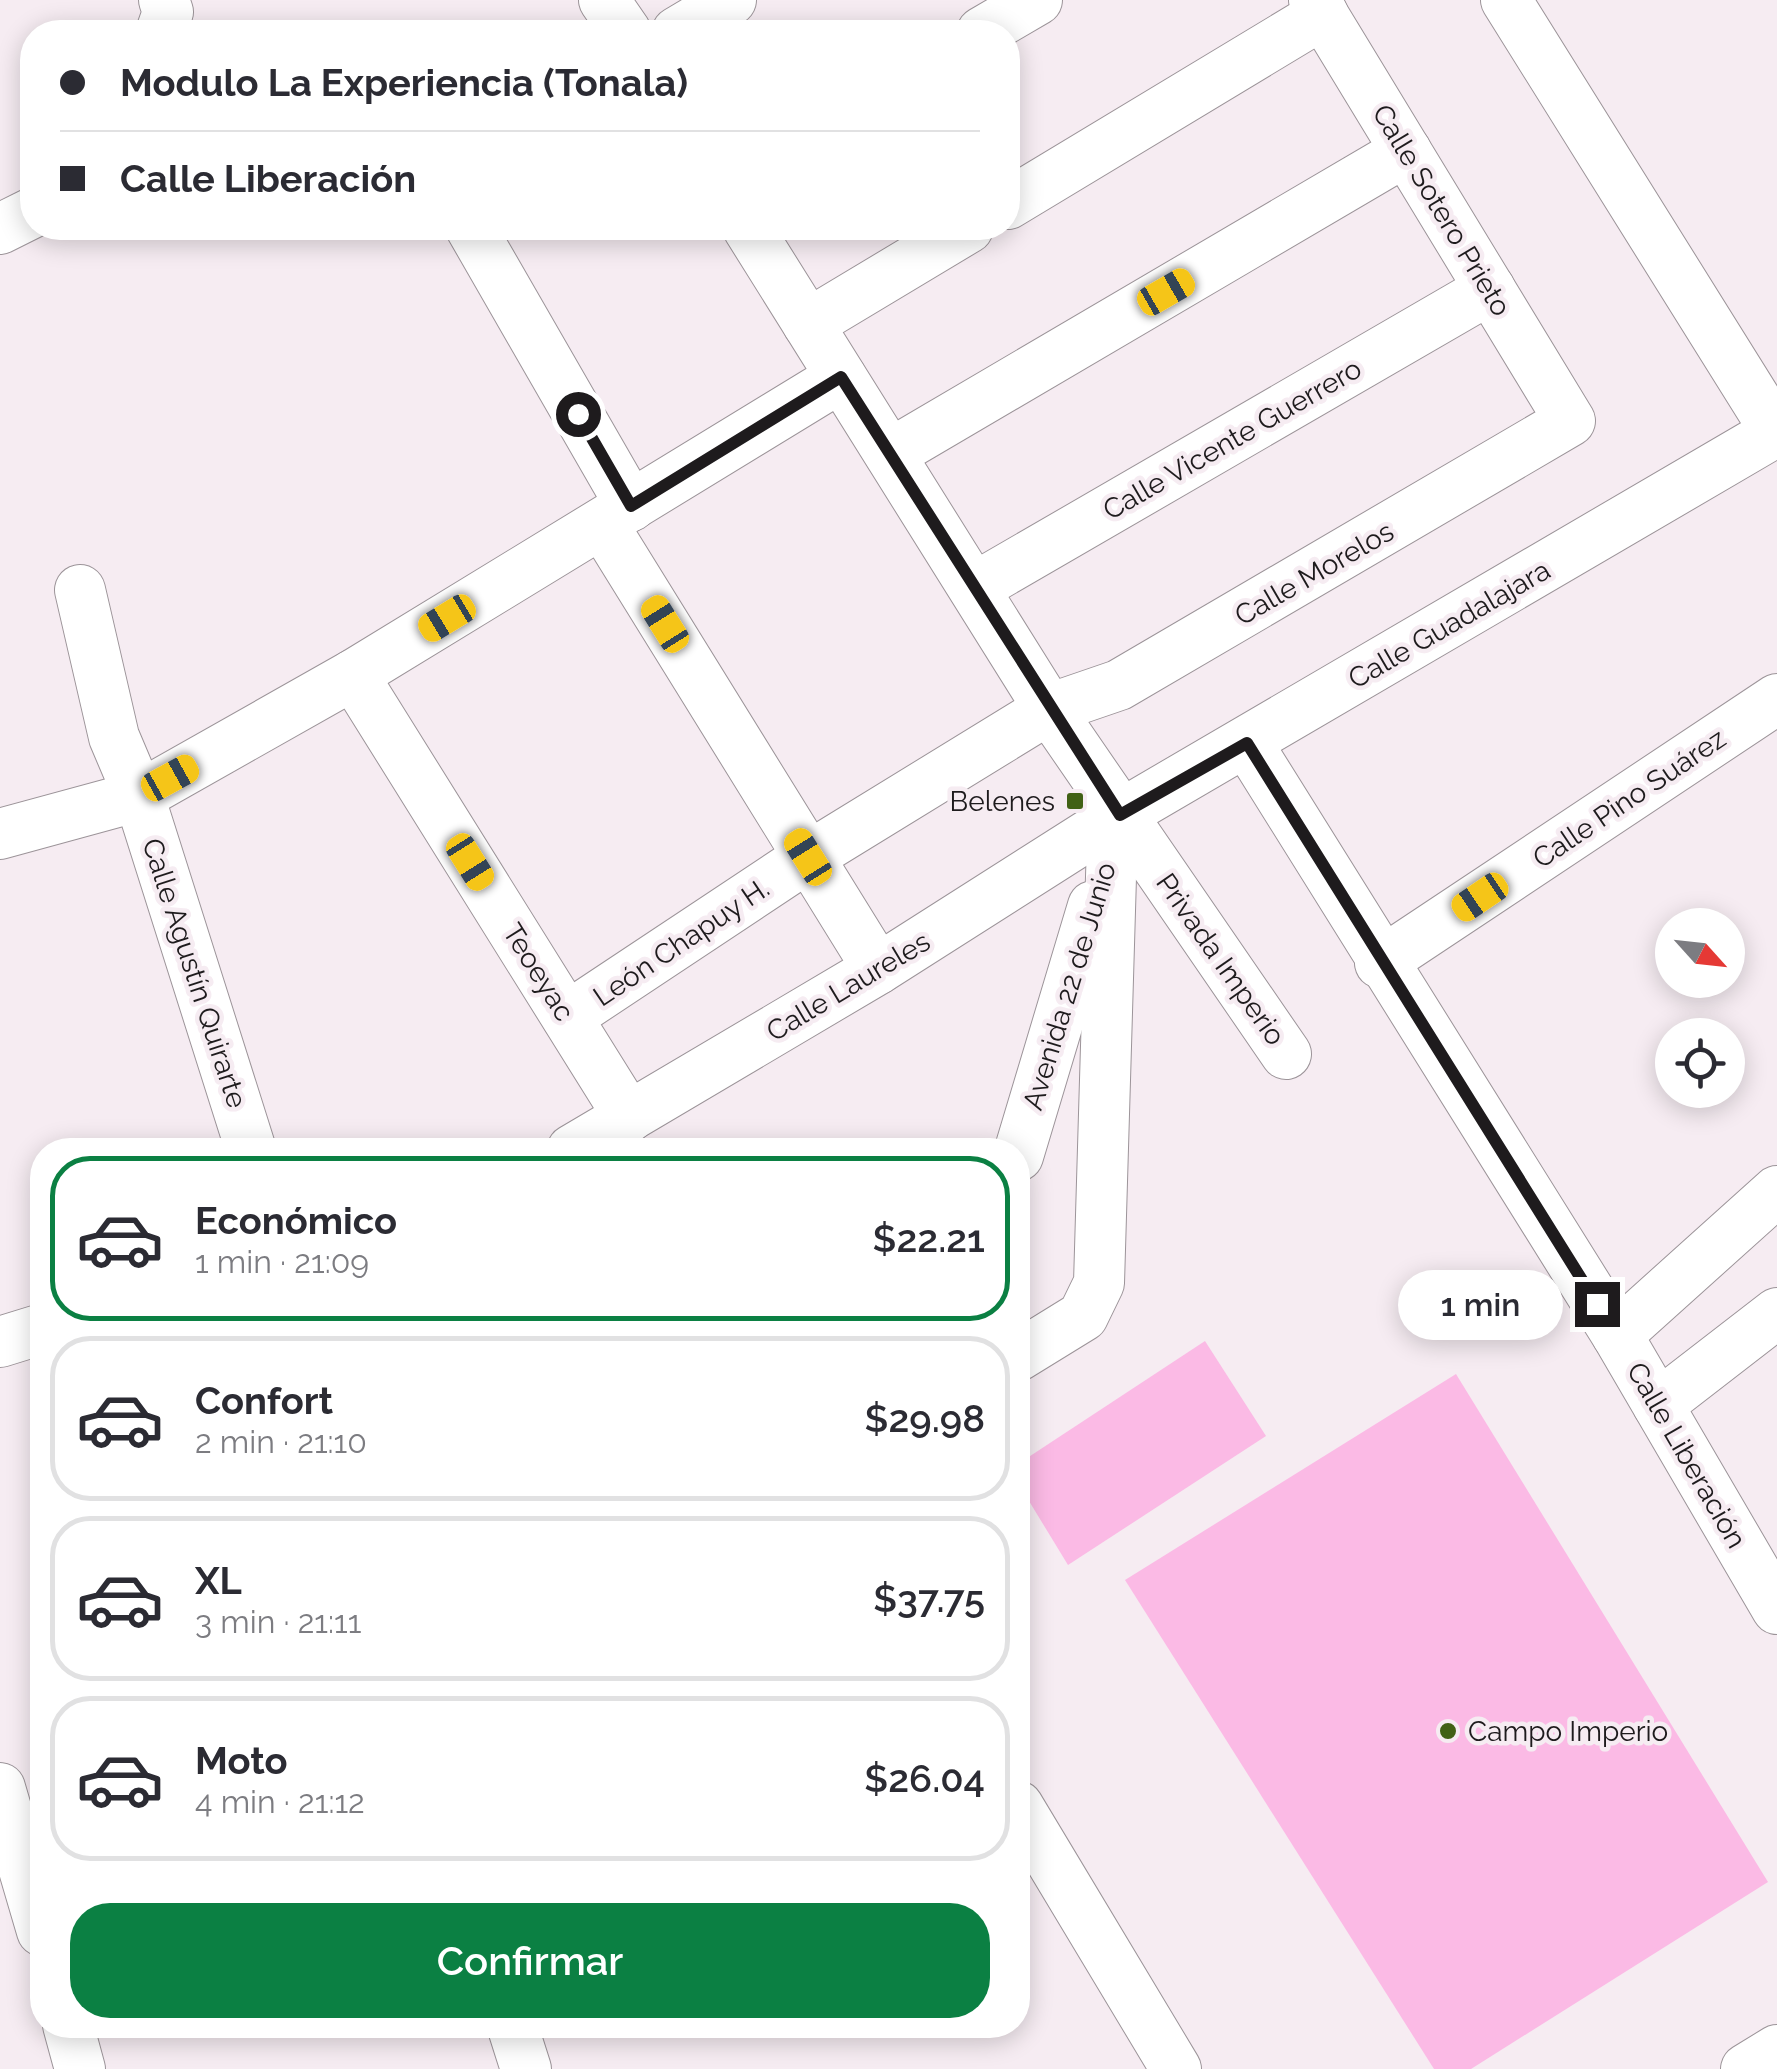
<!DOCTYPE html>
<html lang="es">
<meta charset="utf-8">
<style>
:root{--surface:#fff;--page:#f2f2f3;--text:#2b2b33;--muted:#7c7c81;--line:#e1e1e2;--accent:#0b8043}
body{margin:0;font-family:Raleway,sans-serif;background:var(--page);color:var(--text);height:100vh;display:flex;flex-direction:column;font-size:38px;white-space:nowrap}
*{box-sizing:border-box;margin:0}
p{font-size:32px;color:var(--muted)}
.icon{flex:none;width:55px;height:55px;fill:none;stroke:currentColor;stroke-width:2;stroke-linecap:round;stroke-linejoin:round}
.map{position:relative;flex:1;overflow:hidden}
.side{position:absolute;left:30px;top:1138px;width:1000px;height:900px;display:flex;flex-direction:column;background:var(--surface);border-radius:40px;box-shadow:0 5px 25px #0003}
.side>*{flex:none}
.top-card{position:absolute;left:20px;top:20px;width:1000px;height:220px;border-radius:40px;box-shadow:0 5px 25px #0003;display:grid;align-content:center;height:220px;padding:0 40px;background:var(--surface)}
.needle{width:65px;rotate:117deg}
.controls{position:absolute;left:1655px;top:908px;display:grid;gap:20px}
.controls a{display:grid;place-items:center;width:90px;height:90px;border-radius:50%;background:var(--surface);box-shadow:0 5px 25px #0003;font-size:50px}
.end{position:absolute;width:45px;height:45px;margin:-22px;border:12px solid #1e1b1d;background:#fff;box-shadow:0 0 0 5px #fff}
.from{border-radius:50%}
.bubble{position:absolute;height:70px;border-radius:35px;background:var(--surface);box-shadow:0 5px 25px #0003;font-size:32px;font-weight:600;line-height:70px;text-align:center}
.car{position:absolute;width:30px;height:60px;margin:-30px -15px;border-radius:12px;box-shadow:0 0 8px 2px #0007;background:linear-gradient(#f5c518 24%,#345 0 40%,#f5c518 0 76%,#345 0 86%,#f5c518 0)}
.top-card b{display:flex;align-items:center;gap:35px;height:95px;font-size:38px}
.top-card b+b{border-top:2px solid var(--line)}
.top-card i{width:25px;height:25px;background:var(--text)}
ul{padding:18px 0 0;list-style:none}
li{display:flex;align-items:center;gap:30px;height:165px;margin:0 20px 15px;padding:0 20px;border:5px solid var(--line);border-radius:40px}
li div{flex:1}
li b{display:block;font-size:38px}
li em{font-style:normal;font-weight:600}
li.on{border-color:var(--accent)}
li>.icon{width:90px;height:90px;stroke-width:1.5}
.cta{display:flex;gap:20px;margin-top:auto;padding:20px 40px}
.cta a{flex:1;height:115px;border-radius:40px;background:var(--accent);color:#fff;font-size:40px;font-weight:600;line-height:115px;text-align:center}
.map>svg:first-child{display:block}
.green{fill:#fbbae5}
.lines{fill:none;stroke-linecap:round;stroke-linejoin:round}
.minor-casing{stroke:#9c9499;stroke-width:52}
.minor{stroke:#fff;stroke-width:50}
.route{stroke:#1e1b1d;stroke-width:12}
.poi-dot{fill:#416115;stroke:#f6ecf2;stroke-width:4}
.labels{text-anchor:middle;stroke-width:9;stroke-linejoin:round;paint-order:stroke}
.street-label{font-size:28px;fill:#1e1b1d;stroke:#f6ecf2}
.poi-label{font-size:28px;fill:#1e1b1d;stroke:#f6ecf2;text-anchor:end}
</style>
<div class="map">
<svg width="1777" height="2069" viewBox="0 0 1777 2069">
<rect width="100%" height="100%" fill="#f6ecf2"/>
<!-- green -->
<g class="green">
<polygon points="1205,1341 1266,1436 1068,1565 1018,1483 1018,1464"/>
<polygon points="1456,1374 1768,1882 1471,2069 1434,2069 1125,1580"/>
</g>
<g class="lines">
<!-- minor casing -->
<g class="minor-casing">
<g id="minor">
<polyline points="604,0 626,32"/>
<polyline points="1506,0 1776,432"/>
<polyline points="161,32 168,12 164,0"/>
<polyline points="677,32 731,0"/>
<polyline points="982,32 1037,0"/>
<polyline points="1008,204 1323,14"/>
<polyline points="471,228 631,506"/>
<polyline points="748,228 1049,709 1286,1054"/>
<polyline points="0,229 32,213"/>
<polyline points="808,324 968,228"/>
<polyline points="890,454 1406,151"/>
<polyline points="603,525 878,969"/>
<polyline points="974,588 1490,289"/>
<polyline points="80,590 114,737 139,796 251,1150"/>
<polyline points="353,675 629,1117"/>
<polyline points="1247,743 1617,1335 1777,1609"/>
<polyline points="0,834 139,796 353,675 841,377"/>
<polyline points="1380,963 1777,699"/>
<polyline points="567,1017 808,857 1049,709 1119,685 1570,421 1314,0"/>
<polyline points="572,1150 878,969 1120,815 1777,431"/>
<polyline points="1018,1156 1093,906"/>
<polyline points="1617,1335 1777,1191"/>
<polyline points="0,1342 42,1329"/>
<polyline points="1018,1356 1083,1316 1099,1283 1112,843"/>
<polyline points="1658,1405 1777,1313"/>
<polyline points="0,1788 42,1931"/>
<polyline points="1018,1806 1176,2069"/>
<polyline points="68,2025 80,2069"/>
<polyline points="512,2025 526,2069"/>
<polyline points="1746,2069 1777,2050"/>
</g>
</g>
<!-- minor -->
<use href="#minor" class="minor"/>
</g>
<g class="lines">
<!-- route -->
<polyline class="route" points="578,414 631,506 841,377 1120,815 1247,743 1597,1304"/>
</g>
<!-- markers -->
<g class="poi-dot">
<rect x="1065" y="791" width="20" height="20" rx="5"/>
<circle cx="1448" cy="1731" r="10"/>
</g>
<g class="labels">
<!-- street labels -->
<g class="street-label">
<text transform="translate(1442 210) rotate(59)" y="10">Calle Sotero Prieto</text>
<text transform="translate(1232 439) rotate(-30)" y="10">Calle Vicente Guerrero</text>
<text transform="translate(1314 573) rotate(-30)" y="10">Calle Morelos</text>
<text transform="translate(1449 624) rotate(-30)" y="10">Calle Guadalajara</text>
<text transform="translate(1629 798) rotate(-34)" y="10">Calle Pino Suárez</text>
<text transform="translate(681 942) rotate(-34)" y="10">León Chapuy H.</text>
<text transform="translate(1221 959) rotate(55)" y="10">Privada Imperio</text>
<text transform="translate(539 972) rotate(58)" y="10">Teoeyac</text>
<text transform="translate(195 973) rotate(72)" y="10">Calle Agustín Quirarte</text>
<text transform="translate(848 986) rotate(-31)" y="10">Calle Laureles</text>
<text transform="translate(1069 986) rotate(-73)" y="10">Avenida 22 de Junio</text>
<text transform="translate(1687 1455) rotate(60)" y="10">Calle Liberación</text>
</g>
<!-- poi labels -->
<g class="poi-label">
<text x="1055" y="811">Belenes</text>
<text x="1468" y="1741" text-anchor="start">Campo Imperio</text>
</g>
</g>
</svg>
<div class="controls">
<a><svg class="needle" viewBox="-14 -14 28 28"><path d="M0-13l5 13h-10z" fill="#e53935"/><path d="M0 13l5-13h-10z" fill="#7c7c81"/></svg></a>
<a><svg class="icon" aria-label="locate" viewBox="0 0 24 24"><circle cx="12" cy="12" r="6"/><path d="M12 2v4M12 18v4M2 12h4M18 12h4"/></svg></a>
</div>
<i class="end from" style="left:578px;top:414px"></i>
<i class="end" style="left:1597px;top:1304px"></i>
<div class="bubble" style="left:1398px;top:1270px;width:165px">1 min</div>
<i class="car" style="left:1166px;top:292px;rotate:60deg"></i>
<i class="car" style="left:447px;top:618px;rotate:239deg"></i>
<i class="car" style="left:665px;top:624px;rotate:328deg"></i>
<i class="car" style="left:170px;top:778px;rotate:61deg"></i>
<i class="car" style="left:808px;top:857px;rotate:328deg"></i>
<i class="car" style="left:470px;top:862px;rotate:148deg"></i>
<i class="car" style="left:1480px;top:897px;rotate:236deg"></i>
<div class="top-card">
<b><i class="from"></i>Modulo La Experiencia (Tonala)</b>
<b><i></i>Calle Liberación</b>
</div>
<section class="side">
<ul>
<li class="on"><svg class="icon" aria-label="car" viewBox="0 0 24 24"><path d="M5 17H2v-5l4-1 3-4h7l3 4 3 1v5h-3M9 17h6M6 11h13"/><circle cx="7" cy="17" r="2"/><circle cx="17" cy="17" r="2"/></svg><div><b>Económico</b><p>1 min · 21:09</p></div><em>$22.21</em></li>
<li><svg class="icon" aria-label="car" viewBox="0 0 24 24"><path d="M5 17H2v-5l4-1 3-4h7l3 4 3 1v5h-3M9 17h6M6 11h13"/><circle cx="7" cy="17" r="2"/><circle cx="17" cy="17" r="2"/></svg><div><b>Confort</b><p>2 min · 21:10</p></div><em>$29.98</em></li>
<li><svg class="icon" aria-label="car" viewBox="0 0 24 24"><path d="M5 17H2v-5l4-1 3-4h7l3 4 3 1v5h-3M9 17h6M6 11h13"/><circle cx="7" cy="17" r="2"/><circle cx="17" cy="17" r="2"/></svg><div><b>XL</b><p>3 min · 21:11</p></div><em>$37.75</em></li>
<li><svg class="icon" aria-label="car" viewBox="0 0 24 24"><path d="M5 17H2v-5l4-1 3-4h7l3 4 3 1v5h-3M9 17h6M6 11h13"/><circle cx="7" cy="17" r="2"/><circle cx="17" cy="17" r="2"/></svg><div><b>Moto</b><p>4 min · 21:12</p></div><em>$26.04</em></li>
</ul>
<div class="cta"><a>Confirmar</a></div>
</section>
</div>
